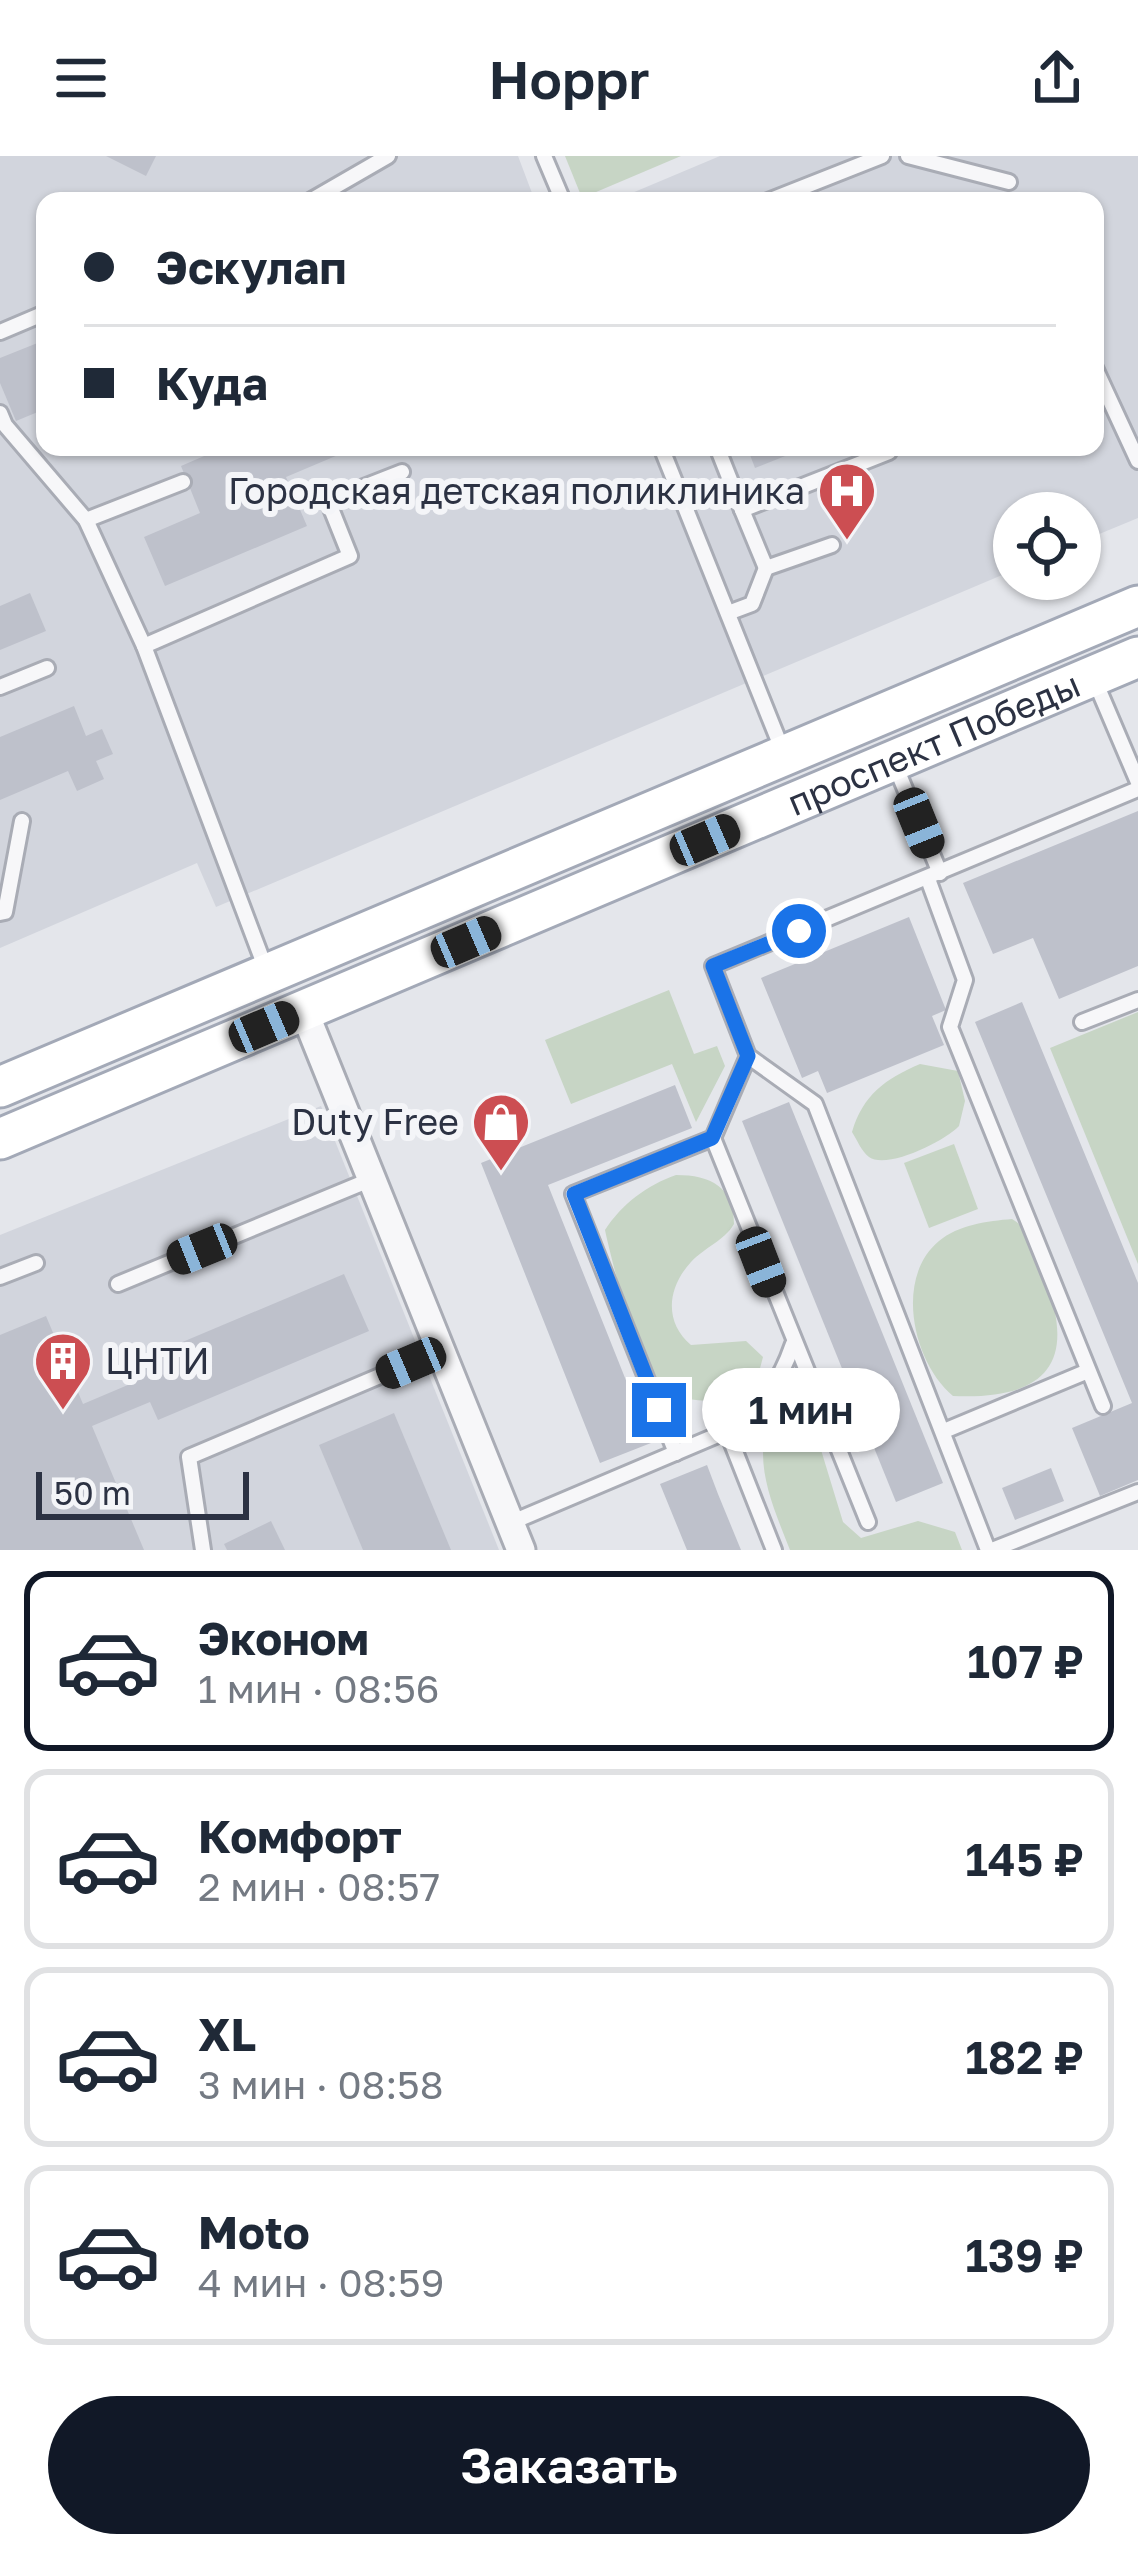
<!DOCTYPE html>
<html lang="ru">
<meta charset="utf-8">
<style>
:root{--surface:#fff;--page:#f2f2f3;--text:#1f2937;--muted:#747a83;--line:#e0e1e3;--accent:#111827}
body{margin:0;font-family:"Golos Text",sans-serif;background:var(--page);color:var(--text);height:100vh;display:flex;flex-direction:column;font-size:45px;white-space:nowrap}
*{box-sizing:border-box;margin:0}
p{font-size:39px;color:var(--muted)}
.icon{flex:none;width:66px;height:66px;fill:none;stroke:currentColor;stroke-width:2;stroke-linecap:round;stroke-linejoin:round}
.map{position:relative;height:1394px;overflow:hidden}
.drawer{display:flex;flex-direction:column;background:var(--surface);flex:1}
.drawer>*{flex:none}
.guide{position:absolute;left:36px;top:36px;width:1068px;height:264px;border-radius:24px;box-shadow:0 3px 9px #0004;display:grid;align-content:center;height:264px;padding:0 48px;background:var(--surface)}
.tools{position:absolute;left:993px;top:336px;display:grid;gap:24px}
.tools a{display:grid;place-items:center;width:108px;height:108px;border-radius:50%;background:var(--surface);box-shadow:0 3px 9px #0004;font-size:60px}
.scale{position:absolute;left:36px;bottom:30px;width:213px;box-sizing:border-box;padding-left:12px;border:6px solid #2c3243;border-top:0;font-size:33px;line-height:42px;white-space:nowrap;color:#2c3243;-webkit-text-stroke:9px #f4f5f8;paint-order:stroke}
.end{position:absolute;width:54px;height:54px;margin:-27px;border:15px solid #1a73e8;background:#fff;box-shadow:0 0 0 6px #fff}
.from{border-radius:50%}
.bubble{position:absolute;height:84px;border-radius:42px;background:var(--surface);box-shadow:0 3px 9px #0004;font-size:39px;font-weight:600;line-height:84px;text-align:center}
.car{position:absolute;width:36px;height:72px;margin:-36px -18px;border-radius:15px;box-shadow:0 0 9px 3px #0007;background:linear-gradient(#222 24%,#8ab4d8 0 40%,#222 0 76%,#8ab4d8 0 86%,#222 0)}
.guide b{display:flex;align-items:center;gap:42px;height:114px;font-size:45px}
.guide b+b{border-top:3px solid var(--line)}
.guide i{width:30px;height:30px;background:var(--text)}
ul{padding:21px 0 0;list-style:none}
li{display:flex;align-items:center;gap:36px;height:180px;margin:0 24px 18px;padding:0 24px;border:6px solid var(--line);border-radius:24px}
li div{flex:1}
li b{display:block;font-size:45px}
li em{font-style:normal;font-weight:600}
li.on{border-color:var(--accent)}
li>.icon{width:108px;height:108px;stroke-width:1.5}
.cta{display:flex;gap:24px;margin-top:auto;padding:24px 48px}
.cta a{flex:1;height:138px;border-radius:72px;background:var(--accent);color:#fff;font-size:48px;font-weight:600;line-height:138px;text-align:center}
header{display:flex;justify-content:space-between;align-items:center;height:156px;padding:0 48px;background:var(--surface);font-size:54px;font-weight:600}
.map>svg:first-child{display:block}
.built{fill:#d2d5dd}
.green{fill:#c7d5c5}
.building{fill:#bec1cb}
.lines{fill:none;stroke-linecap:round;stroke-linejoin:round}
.lane-casing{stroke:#a9acb5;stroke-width:20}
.street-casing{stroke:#a9acb5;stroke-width:33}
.primary-casing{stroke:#a3a9b7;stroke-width:45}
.lane{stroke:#f7f7f9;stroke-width:14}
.street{stroke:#f7f7f9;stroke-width:27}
.primary{stroke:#fff;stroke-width:39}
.route{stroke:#1a73e8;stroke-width:15}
.labels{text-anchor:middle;stroke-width:12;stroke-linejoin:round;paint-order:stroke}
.poi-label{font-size:36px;fill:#2c3243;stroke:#f4f5f8;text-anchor:end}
.street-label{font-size:36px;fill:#2c3243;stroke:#f4f5f8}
</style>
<header><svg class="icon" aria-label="menu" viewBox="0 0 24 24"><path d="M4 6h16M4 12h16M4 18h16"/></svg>Hoppr<svg class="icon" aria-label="share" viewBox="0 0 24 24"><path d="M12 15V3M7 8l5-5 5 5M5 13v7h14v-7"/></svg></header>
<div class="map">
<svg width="1138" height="1394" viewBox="0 0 1138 1394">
<rect width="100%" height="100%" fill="#e4e6eb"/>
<!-- built -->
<g class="built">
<polygon points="0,0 518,0 535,45 45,45 45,291 1095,291 1095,45 613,45 720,0 1138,0 1138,362 1080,386 1080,357 1014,357 1014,414 216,751 197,707 0,792"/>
<polygon points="321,950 499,1394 0,1394 0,1079"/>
</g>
<!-- green -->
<g class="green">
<polygon points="565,0 681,0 582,42"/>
<polygon points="669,834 694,898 717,890 725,910 696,966 672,908 571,948 545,884"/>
<polygon points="1138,856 1138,1108 1050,892"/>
<path d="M920,908L958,915L965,945L959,970C945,985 887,1014 869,1001C862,996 857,984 852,976C863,939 885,923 920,908Z"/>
<polygon points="954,988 978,1053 929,1072 904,1007"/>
<path d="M676,1019C711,1019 734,1031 734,1068C724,1085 705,1091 691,1106C667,1132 664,1166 691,1189L746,1185L763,1201L755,1231C724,1250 675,1252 651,1219C636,1198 611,1103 605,1074C622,1048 647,1029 676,1019Z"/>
<path d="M1012,1063C1032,1074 1036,1099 1044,1120C1078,1207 1047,1244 953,1240C913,1207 894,1122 939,1085C958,1069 988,1065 1012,1063Z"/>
<path d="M792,1239L807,1248L843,1366L861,1382L918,1365L955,1376L962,1394H790C770,1343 740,1280 792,1239Z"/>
</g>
<!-- building -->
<g class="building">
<polygon points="106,0 156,0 146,20"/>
<polygon points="45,184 45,253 16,265 0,227 0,202"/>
<polygon points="225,291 357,291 286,321 307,370 165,430 144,381 200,357 181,310"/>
<polygon points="747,291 808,291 755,312"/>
<polygon points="30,437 46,475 0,494 0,450"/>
<polygon points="74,550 86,580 102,573 113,598 96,605 104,623 77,635 68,615 0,644 0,581"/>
<polygon points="1138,655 1138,810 1059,843 1033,782 993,798 963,727"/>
<polygon points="909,761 946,854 932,860 944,889 827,937 818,915 802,922 761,822"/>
<polygon points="1022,846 1138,1127 1138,1324 1100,1340 1072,1272 1132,1247 975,866"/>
<polygon points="675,929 692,972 548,1029 651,1287 600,1307 481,1007"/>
<polygon points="789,946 943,1327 896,1346 742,965"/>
<polygon points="344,1118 369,1175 158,1264 150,1246 92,1270 144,1394 0,1394 0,1179 46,1160 83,1248 142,1223 135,1206"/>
<polygon points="394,1257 451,1394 363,1394 319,1289"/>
<polygon points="707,1309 718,1338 741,1394 687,1394 660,1328"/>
<polygon points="1051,1312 1064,1345 1015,1364 1002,1332"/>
<polygon points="271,1365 285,1394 227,1394 224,1388"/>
</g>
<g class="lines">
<!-- lane casing -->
<g class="lane-casing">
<g id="lane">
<polyline points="544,0 563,45"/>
<polyline points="908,0 1009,26"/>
<polyline points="310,45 388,0"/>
<polyline points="768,45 882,0"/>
<polyline points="0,176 45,157"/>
<polyline points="1095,212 1138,305"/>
<polyline points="0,257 5,269 86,364 144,490 267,816"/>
<polyline points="661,291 784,598"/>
<polyline points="717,291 742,354"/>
<polyline points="86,364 183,326"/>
<polyline points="832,389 766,412 742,354 889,296 886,291"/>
<polyline points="728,457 752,448 766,412"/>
<polyline points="144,490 350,400 328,345 402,316"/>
<polyline points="1095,525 1138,626"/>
<polyline points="0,531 47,512"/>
<polyline points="895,609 940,717"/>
<polyline points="928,723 965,824 950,871 1103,1250"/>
<polyline points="0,757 5,756 22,665"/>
<polyline points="1082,866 1138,844"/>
<polyline points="748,900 815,948 988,1394"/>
<polyline points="713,982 868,1366"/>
<polyline points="0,1121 36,1107"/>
<polyline points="118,1128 372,1023"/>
<path d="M727,1275C762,1247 778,1232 793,1188"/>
<polyline points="944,1275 1088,1215"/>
<polyline points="676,1297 573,1038 713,982 748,900 713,810 1138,633"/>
<polyline points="510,1367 727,1275 774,1394"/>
<polyline points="203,1394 189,1301 441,1194"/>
<polyline points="992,1394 1138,1336"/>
</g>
</g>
<!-- street casing -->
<g class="street-casing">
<polyline id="street" points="304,855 521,1394"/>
</g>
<!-- primary casing -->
<g class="primary-casing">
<g id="primary">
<polyline points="0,931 1138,450"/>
<path id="s1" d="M0,983L1138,501"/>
</g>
</g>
<!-- lane -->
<use href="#lane" class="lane"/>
<!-- street -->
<use href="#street" class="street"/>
<!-- primary -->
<use href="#primary" class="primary"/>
</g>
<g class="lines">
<!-- route -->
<polyline class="route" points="659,1254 574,1038 712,982 748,900 713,810 799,775"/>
</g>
<!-- icons -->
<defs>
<g id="hospital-pin" transform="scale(3)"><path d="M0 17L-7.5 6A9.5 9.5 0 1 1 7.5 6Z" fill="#cc4e52" stroke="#f4f5f8"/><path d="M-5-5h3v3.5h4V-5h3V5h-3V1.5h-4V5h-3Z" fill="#fff"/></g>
<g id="shop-pin" transform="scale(3)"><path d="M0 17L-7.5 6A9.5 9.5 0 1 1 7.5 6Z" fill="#cc4e52" stroke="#f4f5f8"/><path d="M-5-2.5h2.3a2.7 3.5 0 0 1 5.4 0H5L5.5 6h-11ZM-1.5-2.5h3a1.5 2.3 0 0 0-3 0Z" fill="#fff"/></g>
<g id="building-pin" transform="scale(3)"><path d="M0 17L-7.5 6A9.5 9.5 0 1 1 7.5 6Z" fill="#cc4e52" stroke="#f4f5f8"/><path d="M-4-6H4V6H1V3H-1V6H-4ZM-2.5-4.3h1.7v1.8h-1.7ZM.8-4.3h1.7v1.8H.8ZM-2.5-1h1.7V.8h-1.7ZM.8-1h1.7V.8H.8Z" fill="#fff"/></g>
</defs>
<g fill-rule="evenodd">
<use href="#hospital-pin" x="847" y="335"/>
<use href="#shop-pin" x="501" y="966"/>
<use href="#building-pin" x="63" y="1205"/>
</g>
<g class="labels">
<!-- poi labels -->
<g class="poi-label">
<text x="805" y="348">Городская детская поликлиника</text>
<text x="459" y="979">Duty Free</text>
<text x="105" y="1218" text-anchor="start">ЦНТИ</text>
</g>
<!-- street labels -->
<g class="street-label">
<text dy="13" stroke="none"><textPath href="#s1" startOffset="1014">проспект Победы</textPath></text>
</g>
</g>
</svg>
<div class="tools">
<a><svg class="icon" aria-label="locate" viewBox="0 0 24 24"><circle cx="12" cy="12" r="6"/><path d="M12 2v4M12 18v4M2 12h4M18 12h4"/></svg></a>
</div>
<div class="scale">50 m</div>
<i class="end from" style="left:799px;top:775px"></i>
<i class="end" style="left:659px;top:1254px"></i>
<div class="bubble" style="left:702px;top:1212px;width:198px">1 мин</div>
<i class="car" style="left:919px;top:667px;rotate:158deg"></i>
<i class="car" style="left:705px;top:684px;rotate:67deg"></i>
<i class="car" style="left:466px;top:786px;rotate:67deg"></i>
<i class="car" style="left:264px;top:871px;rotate:67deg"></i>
<i class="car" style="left:202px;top:1093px;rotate:248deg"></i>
<i class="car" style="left:761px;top:1106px;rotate:159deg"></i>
<i class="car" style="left:411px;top:1207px;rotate:247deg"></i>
<div class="guide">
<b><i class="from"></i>Эскулап</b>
<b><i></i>Куда</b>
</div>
</div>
<section class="drawer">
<ul>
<li class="on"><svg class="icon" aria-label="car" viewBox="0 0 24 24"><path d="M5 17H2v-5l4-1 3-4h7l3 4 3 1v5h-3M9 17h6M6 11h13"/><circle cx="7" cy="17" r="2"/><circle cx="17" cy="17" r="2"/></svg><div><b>Эконом</b><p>1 мин · 08:56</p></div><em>107 ₽</em></li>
<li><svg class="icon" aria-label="car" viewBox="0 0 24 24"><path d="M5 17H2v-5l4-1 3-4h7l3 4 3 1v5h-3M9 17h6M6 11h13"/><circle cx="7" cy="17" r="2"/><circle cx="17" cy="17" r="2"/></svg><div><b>Комфорт</b><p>2 мин · 08:57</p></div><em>145 ₽</em></li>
<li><svg class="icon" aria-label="car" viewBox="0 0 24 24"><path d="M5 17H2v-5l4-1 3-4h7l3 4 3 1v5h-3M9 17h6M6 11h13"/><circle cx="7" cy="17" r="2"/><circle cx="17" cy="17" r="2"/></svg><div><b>XL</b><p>3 мин · 08:58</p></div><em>182 ₽</em></li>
<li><svg class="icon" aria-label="car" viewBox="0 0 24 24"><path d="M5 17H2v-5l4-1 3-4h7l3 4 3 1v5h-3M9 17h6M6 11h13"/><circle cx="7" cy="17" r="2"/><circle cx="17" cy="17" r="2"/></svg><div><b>Moto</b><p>4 мин · 08:59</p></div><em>139 ₽</em></li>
</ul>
<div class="cta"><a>Заказать</a></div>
</section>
